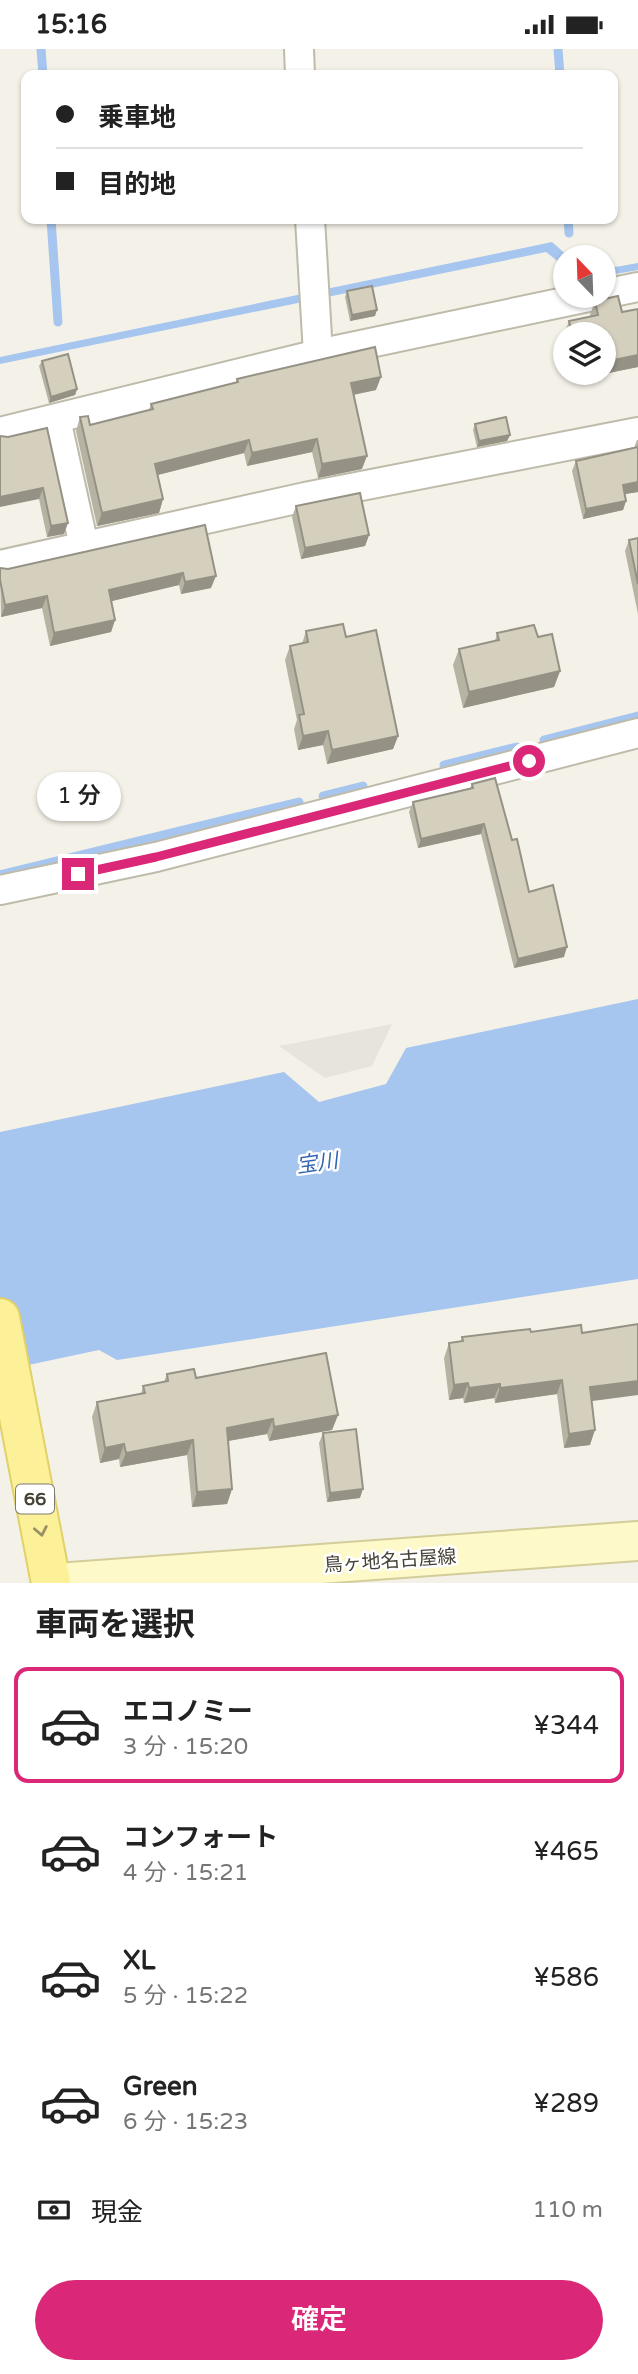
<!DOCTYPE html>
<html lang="ja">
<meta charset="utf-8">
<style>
:root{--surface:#fff;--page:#f6f6f6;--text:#222;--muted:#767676;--line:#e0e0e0;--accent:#db2777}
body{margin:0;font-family:"Varela Round","Noto Sans JP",sans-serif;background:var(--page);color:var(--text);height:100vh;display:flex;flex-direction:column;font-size:26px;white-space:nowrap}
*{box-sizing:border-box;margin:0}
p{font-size:23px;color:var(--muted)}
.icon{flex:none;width:38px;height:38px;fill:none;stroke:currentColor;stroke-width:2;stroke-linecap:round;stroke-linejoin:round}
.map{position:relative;height:1534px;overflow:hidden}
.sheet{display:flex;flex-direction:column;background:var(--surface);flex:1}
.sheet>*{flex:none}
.hud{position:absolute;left:21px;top:21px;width:597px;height:154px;border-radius:14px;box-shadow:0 2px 5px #0004;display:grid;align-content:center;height:154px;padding:0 35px;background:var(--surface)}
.needle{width:46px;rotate:337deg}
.tools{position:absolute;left:553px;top:196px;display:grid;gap:14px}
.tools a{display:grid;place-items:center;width:63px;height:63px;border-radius:50%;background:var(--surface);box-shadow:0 2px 5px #0004;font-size:35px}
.end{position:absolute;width:32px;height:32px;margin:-16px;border:9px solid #db2777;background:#fff;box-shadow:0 0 0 4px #fff}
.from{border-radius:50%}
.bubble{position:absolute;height:49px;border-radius:24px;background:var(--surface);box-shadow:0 2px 5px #0004;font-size:23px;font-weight:600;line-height:49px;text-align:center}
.hud b{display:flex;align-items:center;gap:24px;height:66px;font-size:26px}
.hud b+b{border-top:2px solid var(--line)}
.hud i{width:18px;height:18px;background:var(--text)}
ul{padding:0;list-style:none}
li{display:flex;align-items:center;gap:21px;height:116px;margin:0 14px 10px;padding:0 21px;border:4px solid transparent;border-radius:14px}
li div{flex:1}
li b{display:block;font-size:26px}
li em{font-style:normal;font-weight:600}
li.on{border-color:var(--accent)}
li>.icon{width:63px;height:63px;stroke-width:1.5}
h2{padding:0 35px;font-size:32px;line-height:84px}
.pay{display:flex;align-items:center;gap:18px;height:77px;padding:0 35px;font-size:26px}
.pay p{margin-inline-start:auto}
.cta{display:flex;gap:14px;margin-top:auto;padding:14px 35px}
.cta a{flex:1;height:80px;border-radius:42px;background:var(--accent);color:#fff;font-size:28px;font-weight:600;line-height:80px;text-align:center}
.status{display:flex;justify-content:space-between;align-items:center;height:49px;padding:0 35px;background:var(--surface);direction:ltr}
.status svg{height:19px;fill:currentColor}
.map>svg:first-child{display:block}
.industrial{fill:#e6e4dd}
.water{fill:#a6c5ef}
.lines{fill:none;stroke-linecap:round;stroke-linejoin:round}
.stream{stroke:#a6c5ef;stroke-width:9}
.street-casing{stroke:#bfbbab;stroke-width:32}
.secondary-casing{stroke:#d3cd99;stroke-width:42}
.primary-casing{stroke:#e1d169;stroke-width:42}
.street{stroke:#fff;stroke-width:28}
.secondary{stroke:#fdf9c9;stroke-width:38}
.primary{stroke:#fcf099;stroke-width:38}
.wall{fill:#b7b3a3}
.shaded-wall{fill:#959285}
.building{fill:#d5d0be;stroke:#959285;stroke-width:2}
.oneway{stroke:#989163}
.route{stroke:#db2777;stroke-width:9}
.labels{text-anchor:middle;stroke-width:5;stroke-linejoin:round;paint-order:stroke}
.shield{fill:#fff;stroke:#7e7b73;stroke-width:2}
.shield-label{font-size:18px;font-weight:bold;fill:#474337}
.street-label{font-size:19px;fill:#474337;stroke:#fff}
.water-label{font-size:21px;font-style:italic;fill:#3266b1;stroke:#fff}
</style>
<div class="status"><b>15:16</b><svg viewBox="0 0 49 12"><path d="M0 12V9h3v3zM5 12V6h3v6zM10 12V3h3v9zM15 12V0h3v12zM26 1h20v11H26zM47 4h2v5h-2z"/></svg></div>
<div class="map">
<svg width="638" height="1534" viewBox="0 0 638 1534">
<rect width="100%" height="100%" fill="#f4f2e8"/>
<!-- industrial -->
<polygon class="industrial" points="392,975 372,1017 325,1029 279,997"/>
<!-- water -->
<g class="water">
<polygon points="552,193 569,208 565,208 565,218 546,203 0,315 0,308"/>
<polygon points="638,214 638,221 604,227 604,220"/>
<polygon points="638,950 638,1230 117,1311 99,1301 0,1322 0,1083 284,1023 319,1053 386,1035 406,999"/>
</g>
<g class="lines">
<!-- stream -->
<g class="stream">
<polyline points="41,0 43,26"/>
<polyline points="558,0 560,26"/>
<polyline points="51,170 58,273"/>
<polyline points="568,170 569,184"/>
<polyline points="544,691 638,667"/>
<polyline points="444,716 517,698"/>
<polyline points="323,747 363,737"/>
<polyline points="0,826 299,753"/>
</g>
<!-- street casing -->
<g class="street-casing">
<g id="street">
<polyline points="299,0 300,26"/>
<polyline points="310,170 318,305"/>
<polyline points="604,245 638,238"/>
<polyline points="56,370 84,497"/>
<polyline points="0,383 318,305 593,247"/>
<polyline points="0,516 305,448 638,383"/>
<polyline points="0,841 156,808 638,684"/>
</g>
</g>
<!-- secondary casing -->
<g class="secondary-casing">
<polyline id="secondary" points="57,1534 638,1492"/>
</g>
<!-- primary casing -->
<g class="primary-casing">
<polyline id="primary" points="0,1269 51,1534"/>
</g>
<!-- street -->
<use href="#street" class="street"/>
<!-- secondary -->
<use href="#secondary" class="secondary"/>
<!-- primary -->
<use href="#primary" class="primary"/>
</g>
<!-- wall -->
<g class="wall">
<polygon points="347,242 375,267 350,272 345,248"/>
<polygon points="618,247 622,263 638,260 638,318 574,331 573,324 604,324 604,285 565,285 565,289 564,286 569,272 590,268 590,266 595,252"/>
<polygon points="42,312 77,340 75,346 49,354 39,317"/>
<polygon points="237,330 376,341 354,346 362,420 318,429 312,403 247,417 244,404 157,426 163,450 159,464 97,477 76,382 80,368 90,376 149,361 151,355 236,333"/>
<polygon points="475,375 510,386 507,392 477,398 473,381"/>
<polygon points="47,379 64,485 47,488 39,450 8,388"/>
<polygon points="637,391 638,391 638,443 625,445 626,452 623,461 583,470 572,422 576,412 634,399"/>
<polygon points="296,457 369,486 365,497 301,510 292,468"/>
<polygon points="205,476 211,539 181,545 179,536 111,552 115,571 111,583 50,597 42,559 1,568 0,519 8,520"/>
<polygon points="638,489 638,565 625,502 629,491"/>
<polygon points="306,582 346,588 398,687 393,700 327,715 323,696 298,701 294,680 297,671 285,611 290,597 302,595"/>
<polygon points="497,584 538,588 560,622 554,638 463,659 453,616 459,600 495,592"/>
<polygon points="472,735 512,791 529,843 564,908 514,919 481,785 418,799 409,763 413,753 470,739"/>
<polygon points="531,1283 592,1352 590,1396 564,1399 557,1345 495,1354 494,1349 464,1354 463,1349 449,1351 444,1309 449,1294 461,1293 462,1288"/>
<polygon points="167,1325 196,1329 338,1366 332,1381 269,1392 267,1385 228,1392 232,1440 227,1455 192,1458 187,1406 120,1418 119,1410 100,1414 92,1368 97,1353 141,1345 143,1337 164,1333"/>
<polygon points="323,1384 360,1449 327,1453 319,1394"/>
</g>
<!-- shaded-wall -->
<g class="shaded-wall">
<polygon points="377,261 375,267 350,272 352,266"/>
<polygon points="638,306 638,318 574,331 577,324 604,324 604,313"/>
<polygon points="381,328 376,341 346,347 351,334"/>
<polygon points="77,340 75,346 49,354 51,348"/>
<polygon points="510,386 507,392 477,398 479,392"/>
<polygon points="317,390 312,403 247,417 252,404"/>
<polygon points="249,391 244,404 150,428 155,415"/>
<polygon points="367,407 362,420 318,429 322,415"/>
<polygon points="638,433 638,443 619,446 623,436"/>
<polygon points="43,439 39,450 0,458 0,448"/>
<polygon points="163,450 159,464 97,477 102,464"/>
<polygon points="626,452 623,461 583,470 586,460"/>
<polygon points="68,474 64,485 47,488 51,477"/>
<polygon points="369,486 365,497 301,510 305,499"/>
<polygon points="183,524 179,536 104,554 109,541"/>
<polygon points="216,527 211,539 181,545 185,533"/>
<polygon points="47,547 42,559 1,568 5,556"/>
<polygon points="115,571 111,583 50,597 54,584"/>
<polygon points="560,622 554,638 463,659 469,643"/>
<polygon points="328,682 323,696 298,701 303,687"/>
<polygon points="398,687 393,700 327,715 332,701"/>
<polygon points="484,775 481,785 418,799 421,790"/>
<polygon points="567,898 564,908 514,919 518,910"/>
<polygon points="562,1331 557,1345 495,1354 500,1339"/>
<polygon points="638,1332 638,1346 585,1353 590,1338"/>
<polygon points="468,1334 463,1349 449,1351 454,1336"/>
<polygon points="500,1335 494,1349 464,1354 469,1339"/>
<polygon points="338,1366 332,1381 269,1392 274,1378"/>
<polygon points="273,1370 267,1385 222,1393 227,1379"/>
<polygon points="595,1381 590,1396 564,1399 569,1385"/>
<polygon points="193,1391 187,1406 120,1418 126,1404"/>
<polygon points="124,1395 119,1410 100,1414 105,1399"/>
<polygon points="232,1440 227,1455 192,1458 197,1443"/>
<polygon points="363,1440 360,1449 327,1453 330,1444"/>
</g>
<!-- building -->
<g class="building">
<polygon points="372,237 377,261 352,266 347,242"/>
<polygon points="618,247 622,263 638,260 638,306 604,313 604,285 572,285 569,272 598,266 595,252"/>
<polygon points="375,298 381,328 351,334 367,407 322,415 317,390 252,404 249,391 155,415 163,450 102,464 80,368 88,367 90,376 153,360 151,355 238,333 237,330"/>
<polygon points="68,305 77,340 51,348 42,312"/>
<polygon points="506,368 510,386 479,392 475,375"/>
<polygon points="47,379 68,474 51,477 43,439 0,448 0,387 8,388"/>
<polygon points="638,398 638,433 623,436 626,452 586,460 576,412"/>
<polygon points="360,444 369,486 305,499 296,457"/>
<polygon points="205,476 216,527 185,533 183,524 109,541 115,571 54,584 47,547 5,556 0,531 0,519 8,520"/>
<polygon points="638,489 638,535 629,491"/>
<polygon points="343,575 346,588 376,581 398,687 332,701 328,682 303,687 299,666 304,665 290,597 308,593 306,582"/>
<polygon points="534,576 538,588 552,585 560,622 469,643 459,600 499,591 497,584"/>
<polygon points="495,729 512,791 517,790 529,843 553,836 567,898 518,910 484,775 421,790 413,753 473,739 472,735"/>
<polygon points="638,1275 638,1332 590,1338 595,1381 569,1385 562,1331 500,1339 500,1335 469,1339 468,1334 454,1336 449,1294 463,1292 462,1288 530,1280 531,1283 581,1276 582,1284"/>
<polygon points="326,1304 338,1366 274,1378 273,1370 227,1379 232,1440 197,1443 193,1391 126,1404 124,1395 105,1399 97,1353 145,1344 143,1337 168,1332 167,1325 194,1320 196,1329"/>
<polygon points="356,1380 363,1440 330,1444 323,1384"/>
</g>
<!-- one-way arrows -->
<defs><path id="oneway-chevron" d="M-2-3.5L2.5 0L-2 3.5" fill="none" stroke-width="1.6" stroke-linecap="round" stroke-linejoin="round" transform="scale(1.75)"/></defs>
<use class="oneway" href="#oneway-chevron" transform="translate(41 1482) rotate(79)"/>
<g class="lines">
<!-- route -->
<polyline class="route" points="78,825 156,808 529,712"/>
</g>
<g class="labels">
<!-- shield labels -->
<rect class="shield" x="16" y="1435.5" width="38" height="29" rx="5"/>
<g class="shield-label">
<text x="35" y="1456">66</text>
</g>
<!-- street labels -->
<g class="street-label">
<text transform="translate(390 1511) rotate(-4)" y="7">鳥ヶ地名古屋線</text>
</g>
<!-- water labels -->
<g class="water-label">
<text transform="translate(317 1114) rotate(-8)" y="7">宝川</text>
</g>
</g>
</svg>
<div class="tools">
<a><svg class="needle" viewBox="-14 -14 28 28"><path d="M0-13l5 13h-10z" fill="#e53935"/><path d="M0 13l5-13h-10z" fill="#767676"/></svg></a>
<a><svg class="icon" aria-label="layers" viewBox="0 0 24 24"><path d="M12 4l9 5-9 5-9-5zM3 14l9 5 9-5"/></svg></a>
</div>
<i class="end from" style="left:529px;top:712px"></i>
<i class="end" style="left:78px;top:825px"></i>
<div class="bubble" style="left:37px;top:723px;width:84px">1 分</div>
<div class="hud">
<b><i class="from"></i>乗車地</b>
<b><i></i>目的地</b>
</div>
</div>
<section class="sheet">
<h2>車両を選択</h2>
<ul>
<li class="on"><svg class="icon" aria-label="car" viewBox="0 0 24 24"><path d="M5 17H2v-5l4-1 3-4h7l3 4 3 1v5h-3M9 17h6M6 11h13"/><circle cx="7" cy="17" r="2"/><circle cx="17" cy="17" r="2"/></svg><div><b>エコノミー</b><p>3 分 · 15:20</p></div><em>¥344</em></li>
<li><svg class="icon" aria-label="car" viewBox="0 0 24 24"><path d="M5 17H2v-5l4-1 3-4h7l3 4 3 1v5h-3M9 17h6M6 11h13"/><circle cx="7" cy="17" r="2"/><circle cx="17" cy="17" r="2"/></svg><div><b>コンフォート</b><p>4 分 · 15:21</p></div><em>¥465</em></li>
<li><svg class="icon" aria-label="car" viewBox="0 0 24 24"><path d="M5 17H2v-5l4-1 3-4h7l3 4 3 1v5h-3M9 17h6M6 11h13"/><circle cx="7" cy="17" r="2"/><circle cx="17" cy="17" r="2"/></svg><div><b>XL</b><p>5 分 · 15:22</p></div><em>¥586</em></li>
<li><svg class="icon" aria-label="car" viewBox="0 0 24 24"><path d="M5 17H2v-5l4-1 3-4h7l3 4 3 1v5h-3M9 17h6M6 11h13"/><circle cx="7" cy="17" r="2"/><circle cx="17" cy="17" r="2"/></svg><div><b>Green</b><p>6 分 · 15:23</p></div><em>¥289</em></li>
</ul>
<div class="pay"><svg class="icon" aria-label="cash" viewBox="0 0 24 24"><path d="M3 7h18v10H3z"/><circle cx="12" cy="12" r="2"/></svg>現金<p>110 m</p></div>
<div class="cta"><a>確定</a></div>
</section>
